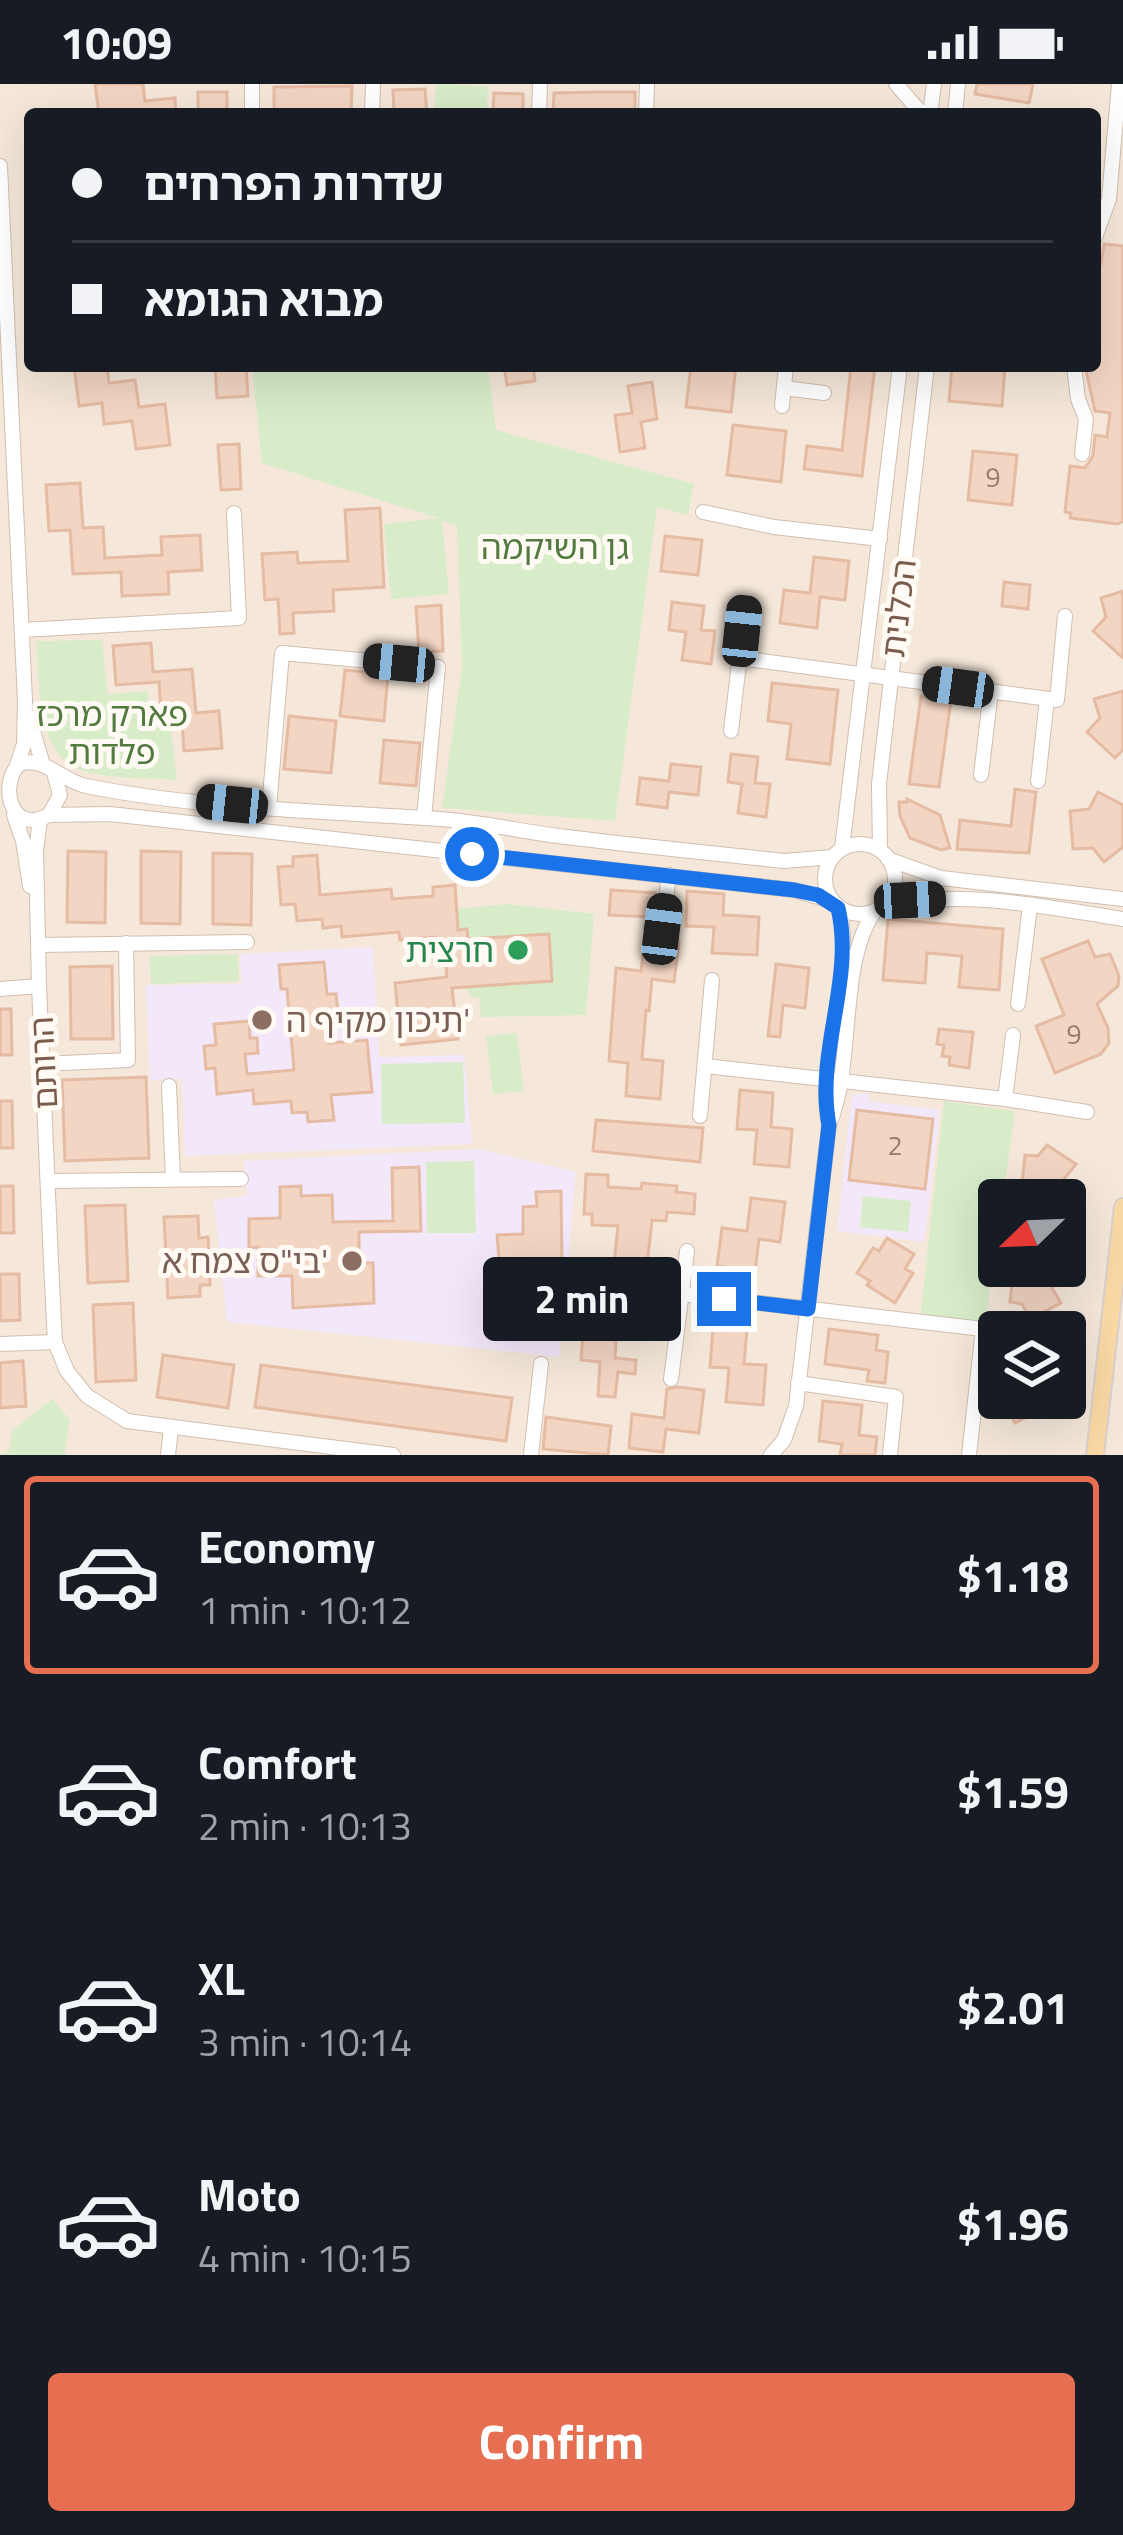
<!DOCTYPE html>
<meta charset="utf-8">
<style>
:root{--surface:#171b24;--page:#242831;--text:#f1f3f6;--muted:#9ea1a6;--line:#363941;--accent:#e76f51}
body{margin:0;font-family:"Titillium Web","Noto Sans Hebrew",sans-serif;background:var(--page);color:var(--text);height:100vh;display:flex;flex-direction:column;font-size:45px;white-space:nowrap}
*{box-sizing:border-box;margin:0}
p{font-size:39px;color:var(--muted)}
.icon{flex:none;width:66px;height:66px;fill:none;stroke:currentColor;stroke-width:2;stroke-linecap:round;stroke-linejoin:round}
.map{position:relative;height:1371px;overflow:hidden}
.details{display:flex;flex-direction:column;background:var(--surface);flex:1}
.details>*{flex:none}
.guide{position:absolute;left:24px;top:24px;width:1077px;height:264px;border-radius:12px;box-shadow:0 12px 48px #0002;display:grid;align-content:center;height:264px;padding:0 48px;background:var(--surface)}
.needle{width:78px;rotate:247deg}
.tools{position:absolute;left:978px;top:1095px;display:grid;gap:24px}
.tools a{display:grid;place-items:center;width:108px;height:108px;border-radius:12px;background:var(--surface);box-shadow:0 12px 48px #0002;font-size:60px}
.end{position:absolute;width:54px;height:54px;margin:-27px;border:15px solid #1a73e8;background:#fff;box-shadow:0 0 0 6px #fff}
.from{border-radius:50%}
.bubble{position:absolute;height:84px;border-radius:12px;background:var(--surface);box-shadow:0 12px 48px #0002;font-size:39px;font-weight:700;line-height:84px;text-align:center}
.car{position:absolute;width:36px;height:72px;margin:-36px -18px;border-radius:15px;box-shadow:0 0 9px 3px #0007;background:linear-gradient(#222 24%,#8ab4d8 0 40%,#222 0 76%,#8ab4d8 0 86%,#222 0)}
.guide b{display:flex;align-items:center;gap:42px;height:114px;font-size:45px}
.guide b+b{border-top:3px solid var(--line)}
.guide i{width:30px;height:30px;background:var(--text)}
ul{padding:21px 0 0;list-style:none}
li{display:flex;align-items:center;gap:36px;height:198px;margin:0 24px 18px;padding:0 24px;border:6px solid transparent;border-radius:12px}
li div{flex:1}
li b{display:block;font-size:45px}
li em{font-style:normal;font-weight:700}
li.current{border-color:var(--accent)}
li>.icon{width:108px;height:108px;stroke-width:1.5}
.primary-button{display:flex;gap:24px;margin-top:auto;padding:24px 48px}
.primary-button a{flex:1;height:138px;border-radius:12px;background:var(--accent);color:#fff;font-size:48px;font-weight:700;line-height:138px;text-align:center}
.status{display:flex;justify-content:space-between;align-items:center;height:84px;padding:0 60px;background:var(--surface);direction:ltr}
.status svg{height:33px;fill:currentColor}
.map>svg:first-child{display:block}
.residential{fill:#f5e8da;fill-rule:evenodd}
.education{fill:#f3e8fa}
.green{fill:#d8ecc9}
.building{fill:#f3d5c3;stroke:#e6bba3;stroke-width:3}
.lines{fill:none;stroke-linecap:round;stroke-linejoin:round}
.minor-casing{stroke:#d1beb0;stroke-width:16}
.major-casing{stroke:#dad1cd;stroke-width:20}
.minor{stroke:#fff;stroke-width:14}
.major{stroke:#fbd9a5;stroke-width:16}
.route{stroke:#1a73e8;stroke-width:15}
.leisure-dot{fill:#2e9e5b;stroke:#fffaf3;stroke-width:4.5}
.education-dot{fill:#8d6e63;stroke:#fffaf3;stroke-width:4.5}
.labels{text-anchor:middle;stroke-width:10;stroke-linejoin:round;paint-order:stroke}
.number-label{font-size:27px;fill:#987a6a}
.park-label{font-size:33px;fill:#537a41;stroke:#fffaf3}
.street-label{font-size:33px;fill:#7a5c4d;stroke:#fffaf3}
.leisure-label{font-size:33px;fill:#27864d;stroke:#fffaf3;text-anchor:end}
.education-label{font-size:33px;fill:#785e54;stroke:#fffaf3;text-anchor:start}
</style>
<div class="status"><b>10:09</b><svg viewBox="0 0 49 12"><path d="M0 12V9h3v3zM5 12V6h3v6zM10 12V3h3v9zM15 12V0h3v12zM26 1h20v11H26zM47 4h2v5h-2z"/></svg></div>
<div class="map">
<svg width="1123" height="1371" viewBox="0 0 1123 1371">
<rect width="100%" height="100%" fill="#fdf6ec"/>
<!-- residential -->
<path class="residential" d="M0,0H1123V1371H0ZM30,30H1095V282H30ZM999,1116H1065V1182H999ZM999,1248H1065V1314H999Z"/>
<!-- education -->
<g class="education">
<polygon points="373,863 379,973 464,971 472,1060 185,1072 182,995 150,996 146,901 241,900 240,870"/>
<polygon points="857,1009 869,1010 869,1017 940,1026 924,1158 837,1147 851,1016"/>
<polygon points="480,1065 576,1088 559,1273 227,1238 214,1116 247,1112 244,1077"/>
</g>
<!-- green -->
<g class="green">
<polygon points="436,0 488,2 487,30 434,30"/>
<polygon points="252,282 488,282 496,346 694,400 688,431 657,423 615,737 442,724 462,583 457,441 442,437 449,510 391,515 384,440 438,434 262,379"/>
<path d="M102,556L108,610L148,607L151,636H170L177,696C150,694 106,695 81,686C35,670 40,596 36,557Z"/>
<polygon points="455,801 457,825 508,820 594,830 586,931 481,933 479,914 472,913 466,903 464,874 444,858 437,858 433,803"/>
<polygon points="238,870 239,897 151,900 150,872"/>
<polygon points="517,949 524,1007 493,1010 486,952"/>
<polygon points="463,978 465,1039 382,1040 381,980"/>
<polygon points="944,1017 1015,1027 1003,1116 999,1116 986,1243 920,1235"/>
<polygon points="474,1077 476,1149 427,1149 426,1078"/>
<polygon points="863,1112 911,1117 908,1148 860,1143"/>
<polygon points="52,1315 70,1336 64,1371 0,1371 9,1367 12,1347"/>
</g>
<!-- building -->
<g class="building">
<polygon points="95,0 143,0 145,17 175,14 176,30 99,30"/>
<polygon points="977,0 1033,0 1029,19 975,10"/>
<polygon points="352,2 351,30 274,30 274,3"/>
<polygon points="425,5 427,30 394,30 393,6"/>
<rect x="198" y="8" width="29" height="21"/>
<polygon points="600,8 635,8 635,30 553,30 554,9"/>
<polygon points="494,9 523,10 523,30 493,30"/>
<polygon points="1104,160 1123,162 1123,437 1118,440 1070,434 1071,429 1065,428 1070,382 1085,384 1093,372 1095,351 1107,353 1110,329 1095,327 1085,282 1095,282 1095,179 1101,180"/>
<polygon points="74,282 107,282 109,299 135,296 139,323 165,320 170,361 136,365 132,337 104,340 102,319 79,322"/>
<polygon points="215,282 246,282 248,312 217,314"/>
<polygon points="504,282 533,282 535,297 507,301"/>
<polygon points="691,282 736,282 731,328 686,323"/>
<polygon points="851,282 875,282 862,392 804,385 807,362 842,366"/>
<polygon points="952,282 1005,282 1002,322 949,317"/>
<polygon points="652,298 657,335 641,338 645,364 620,368 615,331 632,329 628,302"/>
<polygon points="733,341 786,347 781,398 727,391"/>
<polygon points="239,360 241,405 221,406 218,361"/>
<polygon points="973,367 1017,371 1012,421 968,416"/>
<polygon points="80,399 83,444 103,443 105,474 162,471 161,453 200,451 202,486 168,488 169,510 122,512 121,488 73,490 70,446 49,447 46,401"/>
<polygon points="380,424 384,503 333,506 334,527 293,529 294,549 280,550 278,515 265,516 262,470 297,468 298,479 348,477 345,426"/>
<polygon points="665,452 702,456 698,491 661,487"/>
<polygon points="814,473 849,477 845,516 820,513 817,544 780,539 784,506 810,509"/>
<polygon points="1004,498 1030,501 1028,525 1002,522"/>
<polygon points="1123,507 1123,574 1093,547 1106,533 1101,514"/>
<polygon points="672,518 704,522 701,546 715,547 711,580 682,576 686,548 669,546"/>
<polygon points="441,521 443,567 419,568 416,523"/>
<polygon points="151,559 153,588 192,585 196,629 219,627 222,664 184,667 181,627 161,628 159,598 116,601 113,562"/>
<polygon points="345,586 388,590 384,637 340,632"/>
<polygon points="772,599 838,606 830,680 787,675 791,640 768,637"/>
<polygon points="1123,607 1123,666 1115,674 1087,648 1100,634 1094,615"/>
<polygon points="921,612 951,616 939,703 909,700"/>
<polygon points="289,632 336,637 331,689 284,685"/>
<polygon points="384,656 420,659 416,702 380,699"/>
<polygon points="731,670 758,673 755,699 770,700 766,733 738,729 742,700 728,698"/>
<polygon points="671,680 701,683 698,711 669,708 667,724 637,720 640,694 669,697"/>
<polygon points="1015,705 1036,708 1029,769 957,765 960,736 1011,742"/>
<polygon points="1098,708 1123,721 1123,763 1104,778 1093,764 1073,765 1070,727 1089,725"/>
<polygon points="907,715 940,731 950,764 941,766 910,754 900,732 899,718 907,718"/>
<polygon points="68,767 106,768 105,839 67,838"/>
<polygon points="141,767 181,768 180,840 141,839"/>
<polygon points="213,769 252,770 251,841 213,840"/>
<polygon points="317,771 320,811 391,805 392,815 433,812 433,803 455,801 458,846 467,845 468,855 549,850 552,897 452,904 458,955 401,961 395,899 447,893 444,857 437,858 436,853 400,856 399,848 342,853 341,842 323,844 322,835 297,837 295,820 281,821 278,783 293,782 293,773"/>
<polygon points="611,806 655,809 652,833 609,831"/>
<polygon points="687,807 724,810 723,831 759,833 757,871 712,869 714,843 686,842"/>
<polygon points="888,835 1003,845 999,906 959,903 962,872 927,869 925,899 883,896"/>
<polygon points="645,854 679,858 674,898 652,895 649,927 646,926 642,975 663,977 660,1015 626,1012 628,979 609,977 616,884 641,887"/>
<polygon points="1088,857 1095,873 1110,870 1119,892 1118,902 1097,920 1108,944 1109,959 1101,970 1055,989 1036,942 1064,931 1042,875"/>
<polygon points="324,878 327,910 336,910 338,928 327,929 329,959 367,956 372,1008 331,1011 334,1036 308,1038 307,1028 292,1029 291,1017 254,1020 253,1006 217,1010 215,984 206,985 204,962 216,961 214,940 249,937 250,954 257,954 258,969 245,970 247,990 294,986 287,905 281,905 279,881"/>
<polygon points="776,880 809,884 805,924 783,921 780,953 768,952"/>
<polygon points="112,882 113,955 71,955 70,883"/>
<polygon points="0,925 11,925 12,971 0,971"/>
<polygon points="939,945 973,948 969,984 949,981 950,973 942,972 944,961 937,960"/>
<polygon points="146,993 149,1074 65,1077 62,996"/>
<polygon points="740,1006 773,1009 771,1043 792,1045 789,1083 754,1080 757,1046 737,1045"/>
<polygon points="0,1017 12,1017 13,1064 0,1064"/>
<polygon points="857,1026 933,1035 925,1105 849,1096"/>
<polygon points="596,1036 703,1044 700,1078 593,1067"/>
<polygon points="1047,1061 1076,1080 1064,1095 1073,1110 1062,1116 1036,1116 1021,1110 1025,1071 1038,1072"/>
<polygon points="419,1083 421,1147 359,1148 359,1179 373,1179 374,1219 293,1224 292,1192 258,1192 258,1163 249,1164 249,1135 280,1134 280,1103 301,1102 301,1112 332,1111 333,1138 393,1137 392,1084"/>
<polygon points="586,1090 608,1091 608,1103 641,1105 642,1099 677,1102 676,1108 695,1110 694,1130 667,1128 666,1137 652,1136 646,1190 625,1188 621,1219 584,1215 588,1177 614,1180 618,1142 592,1141 592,1130 584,1130"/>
<polygon points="0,1102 13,1102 14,1149 0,1149"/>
<polygon points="561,1107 562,1181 548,1181 549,1224 529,1225 529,1237 504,1237 497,1151 523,1150 523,1123 537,1122 536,1108"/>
<polygon points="751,1114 785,1118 780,1158 759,1155 755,1187 717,1182 722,1144 747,1147"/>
<polygon points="125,1121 128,1197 88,1199 85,1122"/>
<polygon points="198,1132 199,1154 208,1153 210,1201 200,1201 200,1212 168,1214 164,1133"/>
<polygon points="887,1154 914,1170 905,1185 913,1189 895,1219 867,1201 870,1197 857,1189 873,1164 879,1167"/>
<polygon points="1014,1182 1053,1182 1064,1189 1052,1204 1061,1219 1030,1235 1022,1220 1010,1218"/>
<polygon points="0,1190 19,1190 20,1236 0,1237"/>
<polygon points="133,1219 136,1296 96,1298 93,1221"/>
<polygon points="584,1238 617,1240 615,1274 636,1276 635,1290 618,1288 615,1313 598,1312 600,1278 581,1276"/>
<polygon points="713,1243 747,1245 744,1280 766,1281 763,1321 726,1318 729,1284 710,1283"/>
<polygon points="829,1245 878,1251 876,1266 888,1268 885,1299 867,1297 869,1286 825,1280"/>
<polygon points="163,1271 234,1281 228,1324 157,1313"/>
<polygon points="23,1277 26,1322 0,1324 0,1279"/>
<polygon points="261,1281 512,1314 506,1357 255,1323"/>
<polygon points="678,1303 704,1306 699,1349 666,1345 663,1368 629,1364 632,1330 664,1334 667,1305"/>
<polygon points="987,1314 1041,1314 1046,1323 1015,1339 1008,1324 986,1321"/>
<polygon points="823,1317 862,1321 859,1351 877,1353 875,1371 840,1371 842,1360 819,1357"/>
<polygon points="546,1333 611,1342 608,1371 543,1365"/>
</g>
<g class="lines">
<!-- minor casing -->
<g class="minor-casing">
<g id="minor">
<polyline points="896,0 922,30"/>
<polyline points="252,30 252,0"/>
<polyline points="372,30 373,0"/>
<polyline points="539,30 540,0"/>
<polyline points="646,30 647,0"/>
<polyline points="930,30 934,0"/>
<polyline points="955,30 958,0"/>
<polyline points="0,82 25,617 24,660 17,681"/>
<polyline points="1095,153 1109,115 1119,0"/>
<polyline points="1074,282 1078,315 1086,335 1082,370"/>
<polyline points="784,304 824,309"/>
<polyline points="782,322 786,282"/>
<polyline points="703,428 774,443 880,455"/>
<polyline points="22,546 239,534 234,429"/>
<polyline points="739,574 1057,616 1065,532"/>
<polyline points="29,633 43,681"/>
<polyline points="731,647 746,520"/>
<path d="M54,689L60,711L49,731C7,753 0,695 20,680C42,671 64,698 86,702C202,725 322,727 440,735C482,738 524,748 566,753C639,762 711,769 784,777L832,773"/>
<polyline points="981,691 991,607"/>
<polyline points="1038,697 1047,615"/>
<polyline points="269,724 282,569 438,583 424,734"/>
<polyline points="14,731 23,757 30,802"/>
<polyline points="49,731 110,730 794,806 832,817"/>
<polyline points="40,735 36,767 39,902 51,1178 55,1258 67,1287 87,1312 127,1337 393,1371"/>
<circle cx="860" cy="795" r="35"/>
<polyline points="842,764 900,282"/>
<polyline points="880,766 879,700 927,282"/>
<polyline points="888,775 941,794 1123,815"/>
<path d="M883,823C961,804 1045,823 1123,835"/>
<polyline points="651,844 662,845 669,791"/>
<polyline points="39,861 247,858"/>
<polyline points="0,905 39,902"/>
<polyline points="1018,920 1030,822"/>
<polyline points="43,980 128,976 126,859"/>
<polyline points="705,982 1005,1015 1087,1028"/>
<polyline points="169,1002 173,1095"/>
<polyline points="1005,1015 1013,951"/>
<polyline points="700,1032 712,896"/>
<path d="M829,1041C815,969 856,895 839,824"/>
<polyline points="48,1097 241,1095"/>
<polyline points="681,1210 983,1245 969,1371"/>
<polyline points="0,1260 55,1258"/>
<polyline points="671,1295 687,1167"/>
<polyline points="798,1299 896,1313 890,1371"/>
<polyline points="168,1371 171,1345"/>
<polyline points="531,1371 541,1280"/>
<path d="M771,1371L784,1356L796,1322L829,1041C855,979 838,881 874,828"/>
</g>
</g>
<!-- major casing -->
<g class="major-casing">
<polyline id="major" points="1095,1371 1123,1123"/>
</g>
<!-- minor -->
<use href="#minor" class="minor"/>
<!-- major -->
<use href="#major" class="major"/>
</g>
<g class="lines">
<!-- route -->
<path class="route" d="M472,770L794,806L818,811L838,824C855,895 815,969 829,1041L808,1225L724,1215"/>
</g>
<!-- markers -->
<circle class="leisure-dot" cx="518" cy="866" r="12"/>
<g class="education-dot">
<circle cx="262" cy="936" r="12"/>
<circle cx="352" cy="1177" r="12"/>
</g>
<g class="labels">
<!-- number labels -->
<g class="number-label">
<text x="993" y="403">9</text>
<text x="1074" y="960">9</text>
<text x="895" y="1071">2</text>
</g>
<!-- park labels -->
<g class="park-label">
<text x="555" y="475">גן השיקמה</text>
<text x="112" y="642">פארק מרכז<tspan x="112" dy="38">פלדות</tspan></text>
</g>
<!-- street labels -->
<g class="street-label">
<text transform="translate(898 524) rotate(-83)" y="12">הכלנית</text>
<text transform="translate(43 979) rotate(-93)" y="12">הרותם</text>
</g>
<!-- leisure labels -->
<g class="leisure-label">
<text x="494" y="878">חרצית</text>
</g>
<!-- education labels -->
<g class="education-label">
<text x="286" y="948">תיכון מקיף ה'</text>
<text x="328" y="1189" text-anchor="end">בי"ס צמח א'</text>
</g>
</g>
</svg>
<div class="tools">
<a><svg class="needle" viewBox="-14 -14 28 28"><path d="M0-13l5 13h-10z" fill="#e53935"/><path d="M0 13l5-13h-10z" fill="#9ea1a6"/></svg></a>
<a><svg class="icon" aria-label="layers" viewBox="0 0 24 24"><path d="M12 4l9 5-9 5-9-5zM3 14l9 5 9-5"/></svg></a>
</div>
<i class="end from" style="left:472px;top:770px"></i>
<i class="end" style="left:724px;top:1215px"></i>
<div class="bubble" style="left:483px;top:1173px;width:198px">2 min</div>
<i class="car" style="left:742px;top:547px;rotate:6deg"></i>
<i class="car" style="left:399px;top:579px;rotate:275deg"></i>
<i class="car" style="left:958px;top:603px;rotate:278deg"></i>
<i class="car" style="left:232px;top:720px;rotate:276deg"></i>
<i class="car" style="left:910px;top:816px;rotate:87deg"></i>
<i class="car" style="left:662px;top:845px;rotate:7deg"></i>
<div class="guide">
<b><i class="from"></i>שדרות הפרחים</b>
<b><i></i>מבוא הגומא</b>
</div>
</div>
<section class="details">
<ul>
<li class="current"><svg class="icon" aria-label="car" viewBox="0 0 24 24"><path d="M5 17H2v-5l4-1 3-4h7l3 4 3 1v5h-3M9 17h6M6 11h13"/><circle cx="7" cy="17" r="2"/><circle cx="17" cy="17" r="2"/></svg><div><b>Economy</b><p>1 min · 10:12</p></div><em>$1.18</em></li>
<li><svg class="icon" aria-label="car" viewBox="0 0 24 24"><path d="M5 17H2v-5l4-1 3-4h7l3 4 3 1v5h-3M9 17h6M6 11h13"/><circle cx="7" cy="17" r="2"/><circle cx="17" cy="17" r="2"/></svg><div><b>Comfort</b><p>2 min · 10:13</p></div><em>$1.59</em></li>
<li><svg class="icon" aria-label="car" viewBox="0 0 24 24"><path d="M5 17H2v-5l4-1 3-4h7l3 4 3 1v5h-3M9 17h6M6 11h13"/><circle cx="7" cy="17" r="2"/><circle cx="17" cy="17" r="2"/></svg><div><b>XL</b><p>3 min · 10:14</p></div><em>$2.01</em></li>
<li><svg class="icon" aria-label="car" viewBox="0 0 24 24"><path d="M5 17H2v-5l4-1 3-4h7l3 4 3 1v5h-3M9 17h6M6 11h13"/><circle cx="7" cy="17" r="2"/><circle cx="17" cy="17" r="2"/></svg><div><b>Moto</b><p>4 min · 10:15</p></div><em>$1.96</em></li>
</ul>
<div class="primary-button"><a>Confirm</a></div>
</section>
